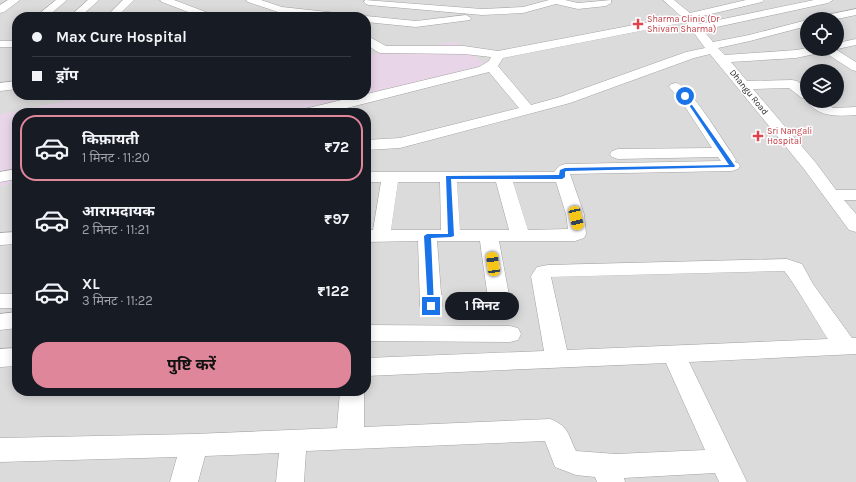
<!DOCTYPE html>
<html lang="hi">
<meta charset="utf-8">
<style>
:root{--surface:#171b24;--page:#242831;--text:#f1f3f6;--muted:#9ea1a6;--line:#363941;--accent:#e0869a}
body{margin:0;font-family:Karla,"Noto Sans Devanagari",sans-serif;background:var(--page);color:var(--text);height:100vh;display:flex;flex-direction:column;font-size:15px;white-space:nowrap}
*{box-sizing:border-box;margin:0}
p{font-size:13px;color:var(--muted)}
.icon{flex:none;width:22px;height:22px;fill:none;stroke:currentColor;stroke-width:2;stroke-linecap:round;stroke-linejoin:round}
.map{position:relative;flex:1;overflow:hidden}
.details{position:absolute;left:12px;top:108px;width:359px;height:288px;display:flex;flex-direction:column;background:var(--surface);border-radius:16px;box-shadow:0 2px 10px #0003}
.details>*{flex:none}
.hud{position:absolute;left:12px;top:12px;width:359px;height:88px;border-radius:16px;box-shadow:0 2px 10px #0003;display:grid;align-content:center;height:88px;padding:0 20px;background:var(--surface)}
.controls{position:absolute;left:800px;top:12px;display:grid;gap:8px}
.controls a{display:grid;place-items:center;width:44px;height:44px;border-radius:50%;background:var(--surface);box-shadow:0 2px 10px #0003;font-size:20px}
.end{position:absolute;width:18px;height:18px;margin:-9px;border:5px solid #1a73e8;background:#fff;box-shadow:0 0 0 2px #fff}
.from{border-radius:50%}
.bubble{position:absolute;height:28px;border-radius:14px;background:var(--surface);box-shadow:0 2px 10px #0003;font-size:13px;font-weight:700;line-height:28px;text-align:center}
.car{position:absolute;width:12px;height:24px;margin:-12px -6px;border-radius:5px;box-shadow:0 0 3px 1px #0007;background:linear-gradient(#f5c518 24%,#345 0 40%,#f5c518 0 76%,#345 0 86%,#f5c518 0)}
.hud b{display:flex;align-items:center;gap:14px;height:38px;font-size:15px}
.hud b+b{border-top:1px solid var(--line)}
.hud i{width:10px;height:10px;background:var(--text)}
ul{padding:7px 0 0;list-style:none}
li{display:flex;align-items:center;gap:12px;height:66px;margin:0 8px 6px;padding:0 12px;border:2px solid transparent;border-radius:16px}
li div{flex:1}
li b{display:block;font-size:15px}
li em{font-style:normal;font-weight:700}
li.selected{border-color:var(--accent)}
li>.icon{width:36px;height:36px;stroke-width:1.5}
.button{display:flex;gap:8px;margin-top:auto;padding:8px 20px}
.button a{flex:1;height:46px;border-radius:16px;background:var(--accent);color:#111;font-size:16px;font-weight:700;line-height:46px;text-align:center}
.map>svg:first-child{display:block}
.residential{fill:#dcdbdb;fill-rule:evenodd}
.industrial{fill:#e8d6e8}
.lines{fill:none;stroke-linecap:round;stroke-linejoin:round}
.minor-casing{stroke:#a2a2a2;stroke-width:1}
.minor{fill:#fff;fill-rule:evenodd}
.route{fill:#1a73e8}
.health-dot{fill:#e0444e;stroke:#fff;stroke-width:1.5}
.labels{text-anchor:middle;stroke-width:3;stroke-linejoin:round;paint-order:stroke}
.far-health-label{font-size:9px;fill:#be3a42;stroke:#fff;text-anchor:start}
.far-street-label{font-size:9px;fill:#1e1e1e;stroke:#fff}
</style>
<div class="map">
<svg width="856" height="482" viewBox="0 0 856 482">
<rect width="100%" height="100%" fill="#efe9e4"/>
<!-- residential -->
<path class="residential" d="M0,0H856V482H0ZM17,17H366V95H17ZM807,19H837V49H807ZM807,71H837V101H807ZM17,113H366V391H17Z"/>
<!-- industrial -->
<polygon class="industrial" points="456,42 487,66 297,113 17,113 17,182 0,186 0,114 99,95 366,95 366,55"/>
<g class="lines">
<!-- minor casing -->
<g class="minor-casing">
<g id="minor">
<polygon points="8,0 20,0 4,12 0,13 0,5"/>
<polygon points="56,0 67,0 47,17 35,17"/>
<polygon points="88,0 99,0 80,17 69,17"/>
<polygon points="123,0 134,0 117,17 106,17"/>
<polygon points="160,0 174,0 214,15 215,17 201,17 162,2"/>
<polygon points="246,0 261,0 282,7 346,14 351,17 317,17 281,13 248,2"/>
<polygon points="365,0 482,9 523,7 549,0 565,0 578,3 611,0 611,3 606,6 578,9 556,4 523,13 482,15 369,5 366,4 364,2"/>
<path d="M663,0H674L690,13L746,0H764L762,2L694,18L699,24L814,0H833L828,3L703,30L713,42L749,35L807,20V26L750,41L718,48L725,55L796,50L807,48L837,49V43L856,39V45L837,49H835L856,62V71L852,70L824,52L796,58L731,62L747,81L792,80L797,81L807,89V99L802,98L789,88L753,89L816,163L836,190H856V200H844L856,214V232L849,230L804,169L710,54L694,58L570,103L400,148L366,150V140L400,138L519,108L489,72L331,112L298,113L300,110L479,67L489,61L491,57L464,54L380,53L376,51L366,44V35L386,46H464L498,51L681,16ZM686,22L705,48L686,52L560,97L531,105L498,66L503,58Z"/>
<polygon points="856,9 856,15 837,19 816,19 817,17"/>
<polygon points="466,15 471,18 470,20 416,27 366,22 366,17 362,17 366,16 416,21"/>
<rect x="0" y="41" width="17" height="6"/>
<polygon points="17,81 17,89 0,91 0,83"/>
<path d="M676,83C690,86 721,138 731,152L736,160L735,162L738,163L740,166L738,169L732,171L570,174L584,214L586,234L584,238L575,241H499L511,306L508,311L500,313L492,311L489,306L480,241H437L442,306L439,311L431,313L423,311L420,306L418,241L366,242V230H373L381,182H366V172H554L559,166L565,164L721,161L718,157L618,159L612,157L610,154L612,151L618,149L712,148L680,99L669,87L671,84ZM398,182H440L441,230H391ZM457,182H496L509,230H460ZM513,182H556L566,214L568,229L528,230Z"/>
<path d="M807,101H823L833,108L856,107V115C838,116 819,118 807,101Z"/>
<polygon points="17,169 17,179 0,182 0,172"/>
<polygon points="17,232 17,244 0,245 0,233"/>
<path d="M787,259L802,264L813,284L852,338H856V354L689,362L747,482H719L715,473L624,478L625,482H597L595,477L576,475L555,467L545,441L306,451L304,482H276L279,453L205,456L198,482H170L177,457L0,462V438L194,434L337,428L340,391H364V427L550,419C569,426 568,435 576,451L616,454L705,450L666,363L366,376V358L544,351L531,276L537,267L548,265ZM784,271C788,273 822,330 828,339L567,350L551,277Z"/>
<rect x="0" y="294" width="17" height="14"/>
<polygon points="17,312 17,328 0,330 0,314"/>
<polygon points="366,325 510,326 518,328 521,334 518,340 510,342 366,341"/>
<polygon points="17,348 17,366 0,367 0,349"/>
</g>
</g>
<!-- minor -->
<use href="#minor" class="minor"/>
</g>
<!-- route -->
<polygon class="route" points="685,95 735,166 734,167 566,171 565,172 565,177 562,179 451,179 454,236 451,237 431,238 434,306 433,308 428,308 424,236 427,234 448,234 446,176 559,175 560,170 565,168 729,165 683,96"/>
<!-- markers -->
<g class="health-dot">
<path d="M636 18h4v4h4v4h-4v4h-4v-4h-4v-4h4z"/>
<path d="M756 130h4v4h4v4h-4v4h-4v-4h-4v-4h4z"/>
</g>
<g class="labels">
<!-- far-health labels -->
<g class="far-health-label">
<text x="647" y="22">Sharma Clinic (Dr<tspan x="647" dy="10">Shivam Sharma)</tspan></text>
<text x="767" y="134">Sri Nangali<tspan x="767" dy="10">Hospital</tspan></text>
</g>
<!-- far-street labels -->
<g class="far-street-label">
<text transform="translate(749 92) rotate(51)" y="3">Dhangu Road</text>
</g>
</g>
</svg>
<div class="controls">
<a><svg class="icon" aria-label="locate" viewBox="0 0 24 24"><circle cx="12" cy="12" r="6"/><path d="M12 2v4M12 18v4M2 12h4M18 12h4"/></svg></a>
<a><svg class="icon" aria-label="layers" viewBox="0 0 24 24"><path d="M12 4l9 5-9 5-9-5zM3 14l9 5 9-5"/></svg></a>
</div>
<i class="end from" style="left:685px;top:96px"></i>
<i class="end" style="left:431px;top:306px"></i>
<div class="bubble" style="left:445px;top:292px;width:74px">1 मिनट</div>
<i class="car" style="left:576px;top:218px;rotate:167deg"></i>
<i class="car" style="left:493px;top:264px;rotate:352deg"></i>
<div class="hud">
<b><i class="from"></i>Max Cure Hospital</b>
<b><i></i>ड्रॉप</b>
</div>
<section class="details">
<ul>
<li class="selected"><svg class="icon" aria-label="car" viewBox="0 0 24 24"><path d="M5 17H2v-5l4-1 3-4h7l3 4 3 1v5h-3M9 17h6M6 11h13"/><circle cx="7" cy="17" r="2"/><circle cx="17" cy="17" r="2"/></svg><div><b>किफ़ायती</b><p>1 मिनट · 11:20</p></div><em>₹72</em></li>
<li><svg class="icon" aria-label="car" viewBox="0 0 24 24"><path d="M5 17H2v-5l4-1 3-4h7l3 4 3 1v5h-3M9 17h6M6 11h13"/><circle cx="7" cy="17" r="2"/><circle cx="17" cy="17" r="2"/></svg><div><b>आरामदायक</b><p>2 मिनट · 11:21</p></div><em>₹97</em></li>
<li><svg class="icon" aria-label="car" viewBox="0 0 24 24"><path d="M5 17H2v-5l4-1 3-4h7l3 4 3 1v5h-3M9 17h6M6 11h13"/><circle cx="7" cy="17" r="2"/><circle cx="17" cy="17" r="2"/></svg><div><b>XL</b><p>3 मिनट · 11:22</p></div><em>₹122</em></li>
</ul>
<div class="button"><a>पुष्टि करें</a></div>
</section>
</div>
